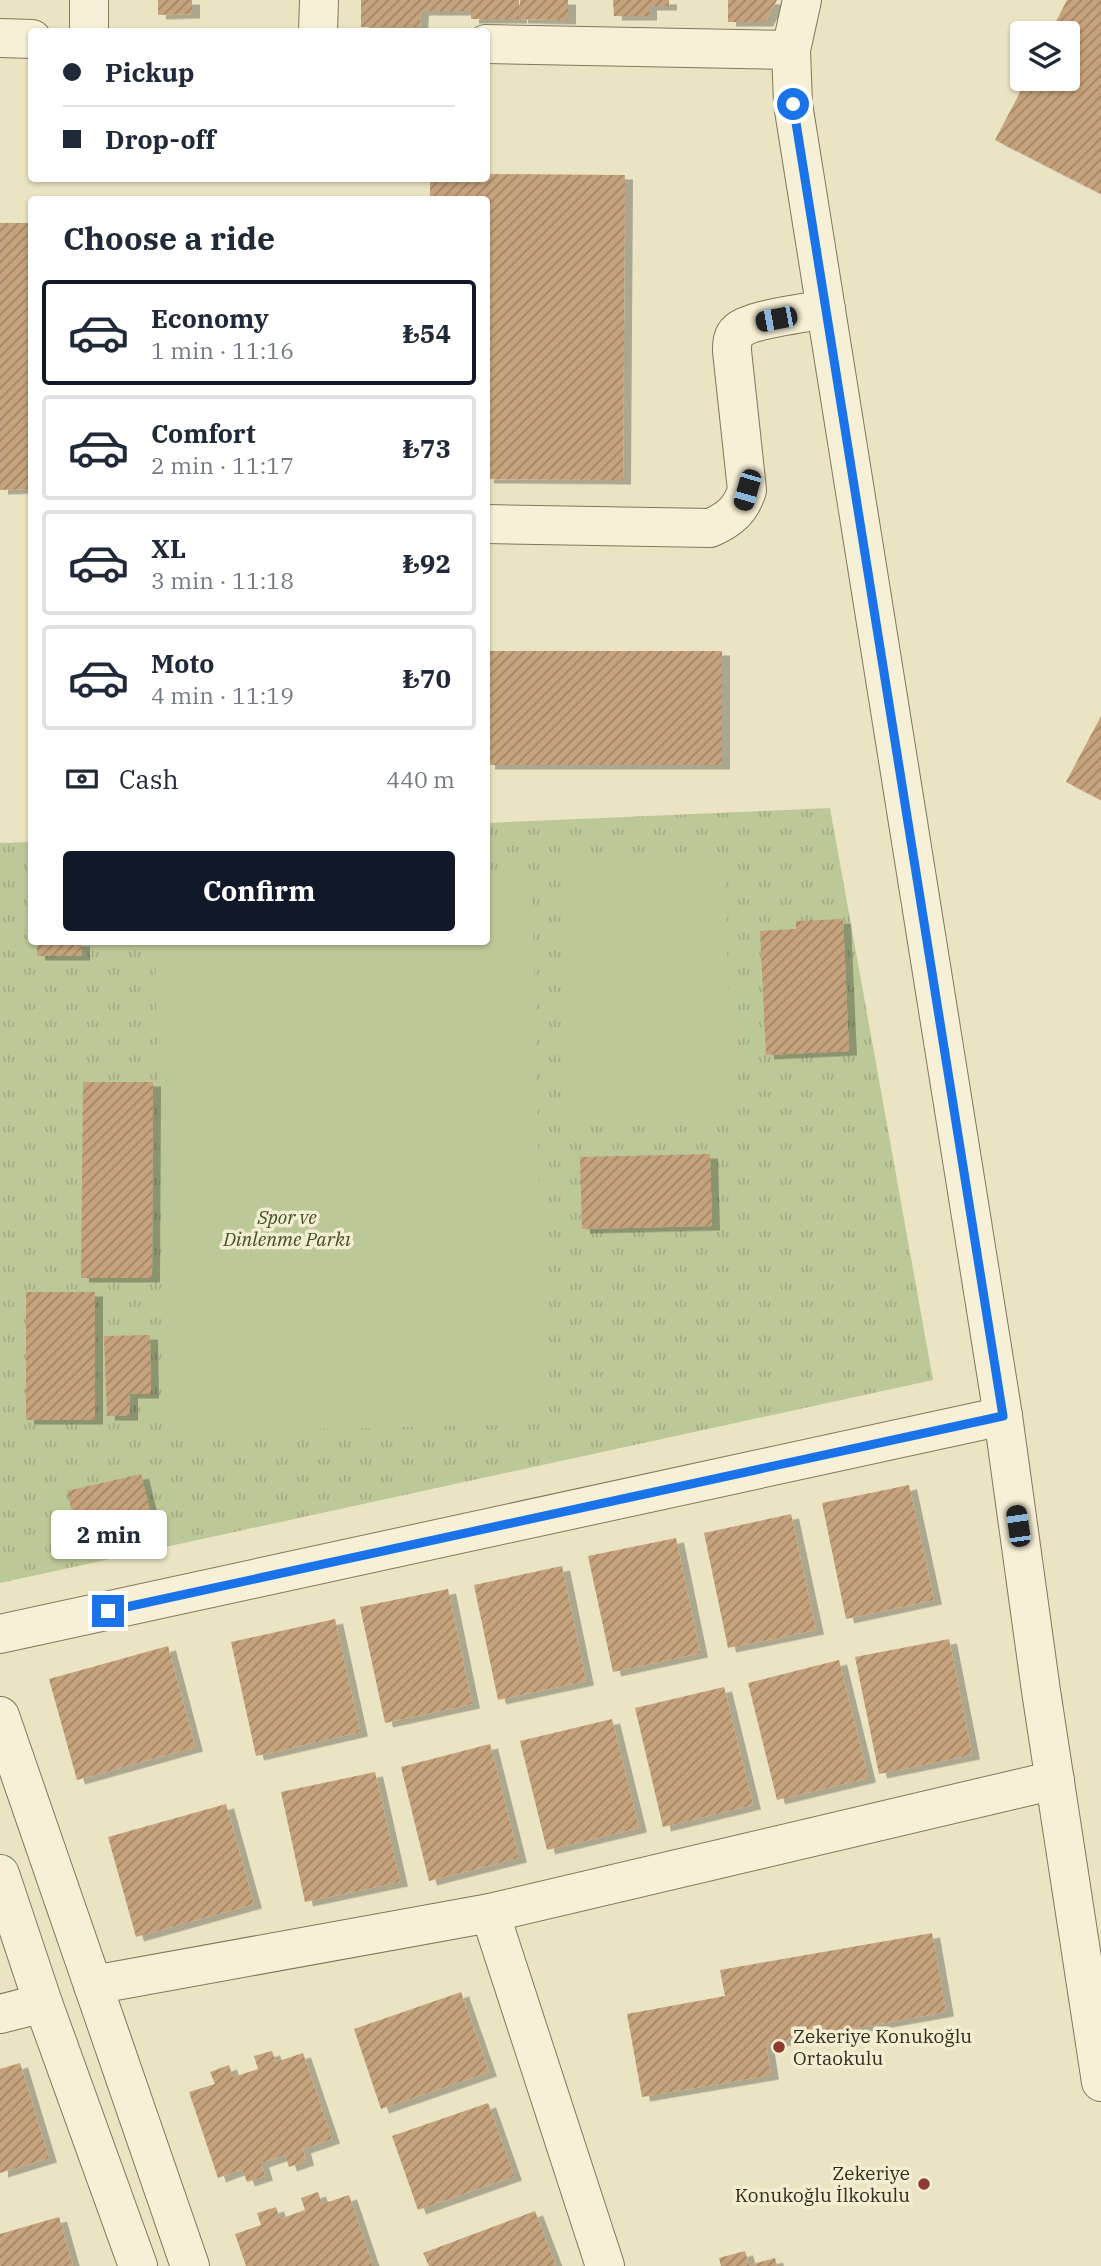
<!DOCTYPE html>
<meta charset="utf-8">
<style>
:root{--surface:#fff;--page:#f6f6f7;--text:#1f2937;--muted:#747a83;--line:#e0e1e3;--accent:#111827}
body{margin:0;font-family:"IBM Plex Serif",serif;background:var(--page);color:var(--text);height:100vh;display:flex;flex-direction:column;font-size:26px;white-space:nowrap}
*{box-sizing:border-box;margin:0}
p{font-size:23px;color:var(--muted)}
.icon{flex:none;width:38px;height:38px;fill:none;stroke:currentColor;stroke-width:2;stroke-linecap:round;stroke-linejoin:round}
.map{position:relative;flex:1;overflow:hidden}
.panel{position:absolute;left:28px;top:196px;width:462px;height:749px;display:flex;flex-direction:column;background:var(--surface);border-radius:7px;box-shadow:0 2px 5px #0004}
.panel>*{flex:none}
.top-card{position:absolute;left:28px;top:28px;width:462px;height:154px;border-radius:7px;box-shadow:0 2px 5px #0004;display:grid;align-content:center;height:154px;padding:0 35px;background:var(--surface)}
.tools{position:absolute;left:1010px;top:21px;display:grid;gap:14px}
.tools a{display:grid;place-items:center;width:70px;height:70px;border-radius:7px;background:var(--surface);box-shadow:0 2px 5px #0004;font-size:35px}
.end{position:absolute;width:32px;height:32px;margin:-16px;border:9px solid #1a73e8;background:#fff;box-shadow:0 0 0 4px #fff}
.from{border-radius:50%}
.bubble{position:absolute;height:49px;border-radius:7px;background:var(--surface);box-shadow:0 2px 5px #0004;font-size:23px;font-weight:700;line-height:49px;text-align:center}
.car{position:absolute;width:21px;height:42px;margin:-21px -10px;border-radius:9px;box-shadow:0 0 5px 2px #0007;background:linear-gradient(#222 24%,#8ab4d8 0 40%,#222 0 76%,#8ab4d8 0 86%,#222 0)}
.top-card b{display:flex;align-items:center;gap:24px;height:66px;font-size:26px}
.top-card b+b{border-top:2px solid var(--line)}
.top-card i{width:18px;height:18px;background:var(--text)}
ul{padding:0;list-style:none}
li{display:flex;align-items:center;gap:21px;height:105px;margin:0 14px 10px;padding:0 21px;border:4px solid var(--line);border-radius:7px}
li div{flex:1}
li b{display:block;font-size:26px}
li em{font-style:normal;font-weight:700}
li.current{border-color:var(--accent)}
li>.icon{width:63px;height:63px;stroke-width:1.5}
h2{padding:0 35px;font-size:32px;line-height:84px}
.pay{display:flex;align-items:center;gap:18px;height:77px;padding:0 35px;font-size:26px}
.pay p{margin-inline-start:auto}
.cta{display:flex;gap:14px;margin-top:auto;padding:14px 35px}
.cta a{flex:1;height:80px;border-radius:7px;background:var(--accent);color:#fff;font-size:28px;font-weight:700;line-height:80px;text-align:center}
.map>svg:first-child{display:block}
.grass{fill:url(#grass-tufts)}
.pitch{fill:#bdc898}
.building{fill:url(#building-hatch);filter:url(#shadow)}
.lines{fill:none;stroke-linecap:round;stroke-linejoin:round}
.minor-casing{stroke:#84765b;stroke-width:40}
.minor{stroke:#f6f0d6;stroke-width:38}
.route{stroke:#1a73e8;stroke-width:9}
.poi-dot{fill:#8f3a2f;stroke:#f3edd2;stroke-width:2.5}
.labels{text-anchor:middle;stroke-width:7;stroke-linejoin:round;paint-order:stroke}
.park-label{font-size:19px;font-style:italic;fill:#415026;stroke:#f3edd2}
.poi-label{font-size:19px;fill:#352c1e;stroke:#f3edd2;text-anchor:start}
</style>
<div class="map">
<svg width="1101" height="2266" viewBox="0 0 1101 2266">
<defs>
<pattern id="grass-tufts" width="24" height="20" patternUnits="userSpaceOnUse" patternTransform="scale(1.75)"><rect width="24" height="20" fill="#bdc898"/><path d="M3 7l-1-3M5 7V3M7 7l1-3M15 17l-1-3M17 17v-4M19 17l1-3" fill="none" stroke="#a3ac83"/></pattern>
<pattern id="building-hatch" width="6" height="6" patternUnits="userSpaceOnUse" patternTransform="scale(1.75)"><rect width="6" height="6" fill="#c6a37c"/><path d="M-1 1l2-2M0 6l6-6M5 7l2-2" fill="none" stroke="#a28565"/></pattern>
<filter id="shadow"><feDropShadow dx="8" dy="4.5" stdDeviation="0" flood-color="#0004"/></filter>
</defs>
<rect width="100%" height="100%" fill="#ebe4c3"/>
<!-- grass -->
<polygon class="grass" points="830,808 933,1380 0,1583 0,843 31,842 32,942 486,942 487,823"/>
<!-- pitch -->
<g class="pitch">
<polygon points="725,860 731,1123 570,1127 564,863"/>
<polygon points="532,869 544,1424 166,1432 155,942 486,942 487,870"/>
</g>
<!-- building -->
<g class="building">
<polygon points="158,0 192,0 192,14 158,15"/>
<polygon points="361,0 519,0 519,19 471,19 471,11 421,11 420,27 361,27"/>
<polygon points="520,0 568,0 568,20 520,19"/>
<polygon points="613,0 669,0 669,6 649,6 649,16 614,16"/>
<polygon points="728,0 777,0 765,22 728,22"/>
<polygon points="1067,0 1101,0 1101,194 995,140 1027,79 1068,79 1068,33 1050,33"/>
<polygon points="486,174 625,175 623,480 486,479 486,200 430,200 430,178 486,178"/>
<polygon points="0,223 32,223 32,489 0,490"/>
<rect x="487" y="651" width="235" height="114"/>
<polygon points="1101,716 1101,800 1066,782"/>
<polygon points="843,919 849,1051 766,1055 760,931 796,929 796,921"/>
<rect x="37" y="942" width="45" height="14"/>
<polygon points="83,1082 153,1082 152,1278 81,1278"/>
<polygon points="710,1154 712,1226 582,1229 580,1157"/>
<rect x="26" y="1292" width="69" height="128"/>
<polygon points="150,1335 151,1394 130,1394 130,1416 107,1416 104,1336"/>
<polygon points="141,1474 151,1515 77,1533 67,1491"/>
<polygon points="909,1485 934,1600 846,1619 822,1503"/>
<polygon points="791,1514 816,1630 728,1648 704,1533"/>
<polygon points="676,1538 700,1653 613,1672 588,1556"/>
<polygon points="562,1566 586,1681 498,1700 474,1585"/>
<polygon points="448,1589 472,1704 385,1723 360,1607"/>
<polygon points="335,1619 360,1732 256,1756 231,1642"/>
<polygon points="949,1639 972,1755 879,1774 855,1657"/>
<polygon points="168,1646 195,1747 77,1780 49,1679"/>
<polygon points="839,1660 868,1778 777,1800 748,1683"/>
<polygon points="724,1687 753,1805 663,1827 635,1708"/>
<polygon points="612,1719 639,1828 547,1850 520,1741"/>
<polygon points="490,1744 519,1858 429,1881 401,1767"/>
<polygon points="375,1772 400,1882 305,1902 281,1792"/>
<polygon points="226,1804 254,1904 136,1937 108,1837"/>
<polygon points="932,1933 946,2012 766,2044 771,2075 642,2097 627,2014 725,1996 720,1970"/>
<polygon points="461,1992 489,2072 381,2109 354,2029"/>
<polygon points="272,2051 276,2062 303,2053 332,2139 303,2149 306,2161 289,2167 285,2155 261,2163 265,2176 247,2182 242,2169 218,2178 189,2092 215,2084 210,2072 229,2065 233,2077 258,2069 254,2056"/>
<polygon points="20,2063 49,2158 0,2173 0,2069"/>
<polygon points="488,2103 514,2176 418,2210 392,2136"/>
<polygon points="318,2192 322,2204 349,2195 373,2266 246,2266 235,2234 261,2225 257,2213 276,2207 280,2219 305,2210 301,2198"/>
<polygon points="535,2211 556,2266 429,2266 423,2253"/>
<polygon points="59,2217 73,2266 0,2266 0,2234"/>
<polygon points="745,2251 749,2265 775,2258 777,2266 721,2266 719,2258"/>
</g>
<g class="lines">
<!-- minor casing -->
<g class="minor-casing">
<g id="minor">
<polyline points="802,0 791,50 793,104 1003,1416 1041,1691 1101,2082"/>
<polyline points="89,32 89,0"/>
<polyline points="318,32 319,0"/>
<polyline points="0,38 32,39"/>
<polyline points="486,44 791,50"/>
<path d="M486,524L710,528C729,520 741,510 747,490L732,351C732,344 732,336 738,331C750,319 807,313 826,309"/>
<polyline points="0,1634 1003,1416"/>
<polyline points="0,1716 190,2266"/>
<polyline points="0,1874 43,2003 138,2266"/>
<polyline points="490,1913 605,2266"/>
<polyline points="93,1985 490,1913 1055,1780"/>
<polyline points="0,2014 43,2003"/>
</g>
</g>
<!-- minor -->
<use href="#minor" class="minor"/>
</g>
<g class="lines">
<!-- route -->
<polyline class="route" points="108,1611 1003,1416 793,104"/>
</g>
<!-- markers -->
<g class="poi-dot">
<circle cx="779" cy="2047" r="7"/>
<circle cx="924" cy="2184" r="7"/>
</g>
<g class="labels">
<!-- park labels -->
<g class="park-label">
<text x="287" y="1224">Spor ve<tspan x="287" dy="22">Dinlenme Parkı</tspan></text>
</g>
<!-- poi labels -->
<g class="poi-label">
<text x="793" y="2043">Zekeriye Konukoğlu<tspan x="793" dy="22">Ortaokulu</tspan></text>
<text x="910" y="2180" text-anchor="end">Zekeriye<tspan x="910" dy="22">Konukoğlu İlkokulu</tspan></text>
</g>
</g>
</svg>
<div class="tools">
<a><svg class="icon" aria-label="layers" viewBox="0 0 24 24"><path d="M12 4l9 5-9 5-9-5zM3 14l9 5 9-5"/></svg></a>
</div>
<i class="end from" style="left:793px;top:104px"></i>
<i class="end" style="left:108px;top:1611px"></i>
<div class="bubble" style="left:51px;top:1510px;width:116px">2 min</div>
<i class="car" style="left:776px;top:319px;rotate:259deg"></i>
<i class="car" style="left:747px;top:490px;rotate:196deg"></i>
<i class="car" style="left:1018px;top:1526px;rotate:352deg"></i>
<div class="top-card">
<b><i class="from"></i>Pickup</b>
<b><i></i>Drop-off</b>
</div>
<section class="panel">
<h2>Choose a ride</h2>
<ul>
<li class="current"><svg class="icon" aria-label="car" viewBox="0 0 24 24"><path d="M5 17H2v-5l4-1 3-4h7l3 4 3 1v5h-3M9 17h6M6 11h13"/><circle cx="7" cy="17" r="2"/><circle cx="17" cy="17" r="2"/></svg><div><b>Economy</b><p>1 min · 11:16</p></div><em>₺54</em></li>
<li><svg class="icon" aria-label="car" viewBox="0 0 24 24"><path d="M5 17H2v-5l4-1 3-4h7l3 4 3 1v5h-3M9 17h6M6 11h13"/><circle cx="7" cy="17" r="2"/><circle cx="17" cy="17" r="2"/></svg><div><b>Comfort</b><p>2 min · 11:17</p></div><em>₺73</em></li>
<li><svg class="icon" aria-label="car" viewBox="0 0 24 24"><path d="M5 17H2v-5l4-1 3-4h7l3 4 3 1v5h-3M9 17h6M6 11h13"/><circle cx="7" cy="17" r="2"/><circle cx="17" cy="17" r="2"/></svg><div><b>XL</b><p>3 min · 11:18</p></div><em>₺92</em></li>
<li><svg class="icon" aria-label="car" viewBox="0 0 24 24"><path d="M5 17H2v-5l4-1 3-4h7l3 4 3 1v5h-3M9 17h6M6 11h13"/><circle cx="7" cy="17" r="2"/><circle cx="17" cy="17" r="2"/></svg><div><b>Moto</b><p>4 min · 11:19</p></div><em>₺70</em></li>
</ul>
<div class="pay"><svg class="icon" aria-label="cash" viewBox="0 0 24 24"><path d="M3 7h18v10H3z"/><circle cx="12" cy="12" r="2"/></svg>Cash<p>440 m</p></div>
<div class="cta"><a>Confirm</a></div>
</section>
</div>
